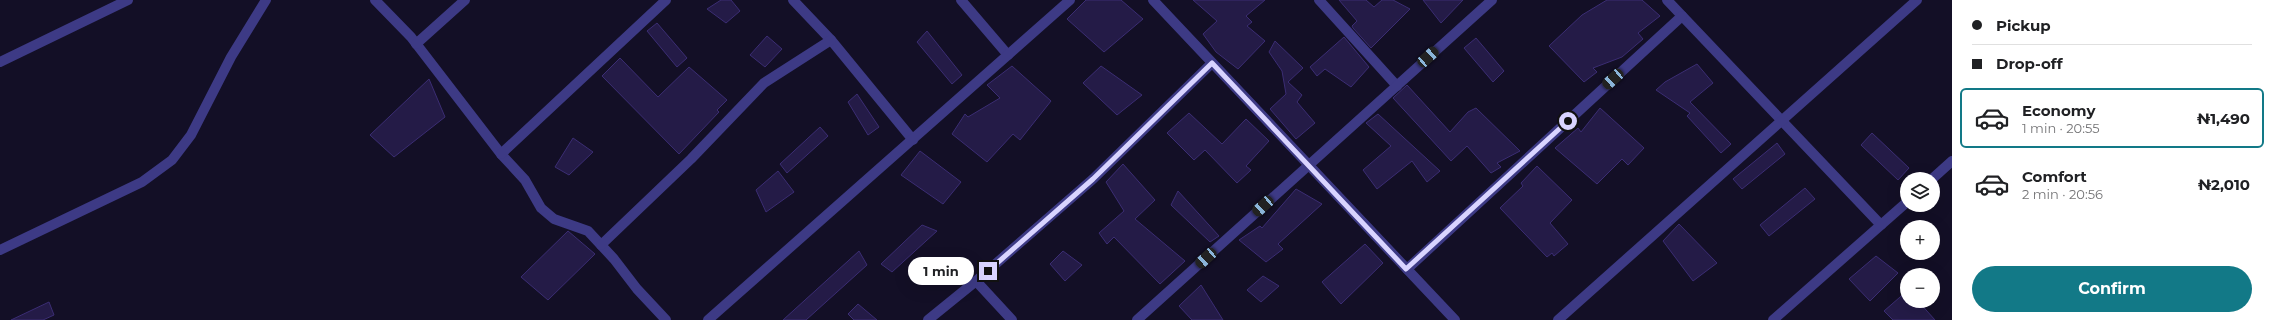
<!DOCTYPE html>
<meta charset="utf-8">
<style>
:root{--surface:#fff;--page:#f2f2f2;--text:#202124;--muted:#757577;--line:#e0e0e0;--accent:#127987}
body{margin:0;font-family:Montserrat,sans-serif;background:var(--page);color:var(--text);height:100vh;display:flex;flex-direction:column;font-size:15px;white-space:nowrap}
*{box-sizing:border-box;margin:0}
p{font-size:13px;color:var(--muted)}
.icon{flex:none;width:22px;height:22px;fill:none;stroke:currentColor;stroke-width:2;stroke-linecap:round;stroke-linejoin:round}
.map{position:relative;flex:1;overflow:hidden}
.details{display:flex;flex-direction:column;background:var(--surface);width:320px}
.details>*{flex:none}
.banner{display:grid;align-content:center;height:88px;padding:0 20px;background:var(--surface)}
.buttons{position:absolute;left:1900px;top:172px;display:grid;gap:8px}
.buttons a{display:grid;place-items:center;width:40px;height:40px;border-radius:50%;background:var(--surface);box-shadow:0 4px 16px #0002;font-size:20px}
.end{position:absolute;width:18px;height:18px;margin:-9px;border:5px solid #d9d4ff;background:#111;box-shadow:0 0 0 2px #111}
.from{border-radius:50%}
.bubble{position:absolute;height:28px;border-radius:14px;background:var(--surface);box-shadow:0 4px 16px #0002;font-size:13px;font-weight:700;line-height:28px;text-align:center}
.car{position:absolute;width:12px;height:24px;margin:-12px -6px;border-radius:5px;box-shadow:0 0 3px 1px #0007;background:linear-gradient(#222 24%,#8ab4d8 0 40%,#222 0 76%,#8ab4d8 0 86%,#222 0)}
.banner b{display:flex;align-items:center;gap:14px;height:38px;font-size:15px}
.banner b+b{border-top:1px solid var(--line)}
.banner i{width:10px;height:10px;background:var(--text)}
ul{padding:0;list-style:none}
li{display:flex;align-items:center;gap:12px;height:60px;margin:0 8px 6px;padding:0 12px;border:2px solid transparent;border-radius:6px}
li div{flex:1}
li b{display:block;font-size:15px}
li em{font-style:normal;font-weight:700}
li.on{border-color:var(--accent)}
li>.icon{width:36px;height:36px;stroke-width:1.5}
.action{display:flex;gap:8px;margin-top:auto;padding:8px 20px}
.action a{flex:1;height:46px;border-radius:24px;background:var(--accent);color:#fff;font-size:16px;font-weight:700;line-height:46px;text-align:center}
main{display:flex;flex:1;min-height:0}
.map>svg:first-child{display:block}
.building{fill:#241b47;stroke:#3b2d73}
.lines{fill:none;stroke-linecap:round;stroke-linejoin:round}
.minor{stroke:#3d3a85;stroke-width:10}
.route{stroke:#d9d4ff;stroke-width:5}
</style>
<main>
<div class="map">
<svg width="1952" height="320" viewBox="0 0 1952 320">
<rect width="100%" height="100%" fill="#130f26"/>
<!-- building -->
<g class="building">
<polygon points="721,0 731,0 740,11 726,23 707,9"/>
<polygon points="1086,0 1121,0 1143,19 1104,52 1067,19"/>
<polygon points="1193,0 1265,0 1246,16 1252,22 1247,26 1265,41 1238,69 1216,52 1203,34 1217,21"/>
<polygon points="1339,0 1366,0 1374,7 1382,0 1393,0 1410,9 1371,48 1353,28 1352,26 1357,21"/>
<polygon points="1423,0 1463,0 1441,23"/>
<polygon points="1607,0 1642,0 1660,16 1638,33 1643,39 1622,57 1593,68 1597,72 1584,82 1549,46 1582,15"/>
<polygon points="657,23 687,58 677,67 647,31"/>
<polygon points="927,31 962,75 952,84 917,42"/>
<polygon points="767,36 782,49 765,67 750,55"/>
<polygon points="1344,37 1369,67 1351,87 1325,69 1317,76 1310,67"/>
<polygon points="1476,38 1504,71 1493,82 1464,48"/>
<polygon points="1275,41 1303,68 1288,82 1302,95 1297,102 1315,123 1296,139 1270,109 1286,94 1282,71 1269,52"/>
<polygon points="620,58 658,97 689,67 727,100 717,110 719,112 679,154 602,76"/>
<polygon points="1697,64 1713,83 1690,102 1731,144 1721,153 1687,116 1690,113 1656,90 1665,82"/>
<polygon points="1012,66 1051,101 1020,140 1013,134 987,162 952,134 965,114 968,117 1000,98 987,85"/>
<polygon points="1101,66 1142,95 1117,115 1083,83"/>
<polygon points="429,79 445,117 394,157 370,135"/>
<polygon points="1407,85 1450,132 1468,112 1476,108 1520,151 1497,163 1501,167 1491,173 1467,146 1451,161 1393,98"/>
<polygon points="857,94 879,127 868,135 848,102"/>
<polygon points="1600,108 1644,148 1628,165 1622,159 1597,184 1555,148 1578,128 1581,132"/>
<polygon points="1189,113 1222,144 1246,119 1269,141 1246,166 1251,170 1237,183 1205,150 1194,160 1167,133"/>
<polygon points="1378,114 1440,171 1427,182 1412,161 1377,189 1363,170 1391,146 1366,123"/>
<polygon points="820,127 828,136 787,173 780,164"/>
<polygon points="1872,133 1909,168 1898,180 1861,145"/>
<polygon points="573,138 593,152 569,175 555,167"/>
<polygon points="1777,143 1785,154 1742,189 1733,179"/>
<polygon points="920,151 961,182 943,204 901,175"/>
<polygon points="1123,164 1155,200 1135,219 1185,261 1160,284 1114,237 1107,244 1099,233 1124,211 1106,182"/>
<polygon points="1537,166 1572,200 1550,223 1568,244 1554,256 1552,253 1547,257 1500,208 1523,186 1521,183"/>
<polygon points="778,171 794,192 766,212 756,190"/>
<polygon points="1805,188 1815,199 1769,236 1760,225"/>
<polygon points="1296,189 1322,204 1278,244 1283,249 1266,262 1239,240 1260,226 1262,228"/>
<polygon points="1178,191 1219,236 1210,242 1171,205"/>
<polygon points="1679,224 1717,263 1693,281 1663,241"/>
<polygon points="922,225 937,231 892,272 881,264"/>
<polygon points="568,231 595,254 548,300 521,277"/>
<polygon points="1365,244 1383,263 1341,304 1322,282"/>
<polygon points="859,251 867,265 806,320 783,320"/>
<polygon points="1063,251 1082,265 1065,281 1050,264"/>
<polygon points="1876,256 1898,273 1870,301 1849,279"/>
<polygon points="1263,276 1279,286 1261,302 1247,290"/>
<polygon points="1201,285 1223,320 1192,320 1179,306"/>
<polygon points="1907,291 1907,301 1918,301 1935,320 1893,320 1884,311"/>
<polygon points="49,302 54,315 43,320 11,320"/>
<polygon points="858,304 877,320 854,320 848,314"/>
</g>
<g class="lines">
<!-- minor -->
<g class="minor">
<polyline points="375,0 411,37 501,154 525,180 541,208 554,219 588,231 614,259 637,289 666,320"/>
<polyline points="793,0 831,40 913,140"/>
<polyline points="961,0 1008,55"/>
<polyline points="1153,0 1455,320"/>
<polyline points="1319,0 1397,86"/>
<polyline points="1667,0 1881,225"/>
<polyline points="416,44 465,0"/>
<polyline points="0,62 128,0"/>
<polyline points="501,154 666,0"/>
<polyline points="1932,179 1952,161"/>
<polyline points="601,245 691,159 764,83 831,40"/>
<polyline points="0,250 142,182 172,160 191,135 231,57 266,0"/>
<polyline points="1407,269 1682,16"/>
<polyline points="976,281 1012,320"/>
<polyline points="708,320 1070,0"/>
<polyline points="928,320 976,281 1093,179 1212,63"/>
<polyline points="1137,320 1492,0"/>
<polyline points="1558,320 1917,0"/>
<polyline points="1773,320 1907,202"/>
</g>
</g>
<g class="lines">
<!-- route -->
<polyline class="route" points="988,271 1093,179 1212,63 1406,269 1568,121"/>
</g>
</svg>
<div class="buttons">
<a><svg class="icon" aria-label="layers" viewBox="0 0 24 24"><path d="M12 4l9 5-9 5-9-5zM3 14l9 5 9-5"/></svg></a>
<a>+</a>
<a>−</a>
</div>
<i class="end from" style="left:1568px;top:121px"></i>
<i class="end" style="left:988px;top:271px"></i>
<div class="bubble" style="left:908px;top:257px;width:66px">1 min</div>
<i class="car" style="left:1428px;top:57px;rotate:48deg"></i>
<i class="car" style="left:1613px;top:79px;rotate:228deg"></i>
<i class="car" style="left:1263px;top:206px;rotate:228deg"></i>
<i class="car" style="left:1206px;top:258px;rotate:228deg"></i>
</div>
<section class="details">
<div class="banner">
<b><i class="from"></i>Pickup</b>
<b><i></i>Drop-off</b>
</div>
<ul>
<li class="on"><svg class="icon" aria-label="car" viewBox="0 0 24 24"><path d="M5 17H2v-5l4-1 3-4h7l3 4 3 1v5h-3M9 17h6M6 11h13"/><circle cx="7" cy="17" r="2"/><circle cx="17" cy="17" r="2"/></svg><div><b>Economy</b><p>1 min · 20:55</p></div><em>₦1,490</em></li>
<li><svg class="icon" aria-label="car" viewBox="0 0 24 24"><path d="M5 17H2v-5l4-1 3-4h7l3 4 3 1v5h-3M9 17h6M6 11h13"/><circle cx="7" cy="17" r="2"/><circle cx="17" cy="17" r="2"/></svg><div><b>Comfort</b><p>2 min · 20:56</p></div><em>₦2,010</em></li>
</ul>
<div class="action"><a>Confirm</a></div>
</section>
</main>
